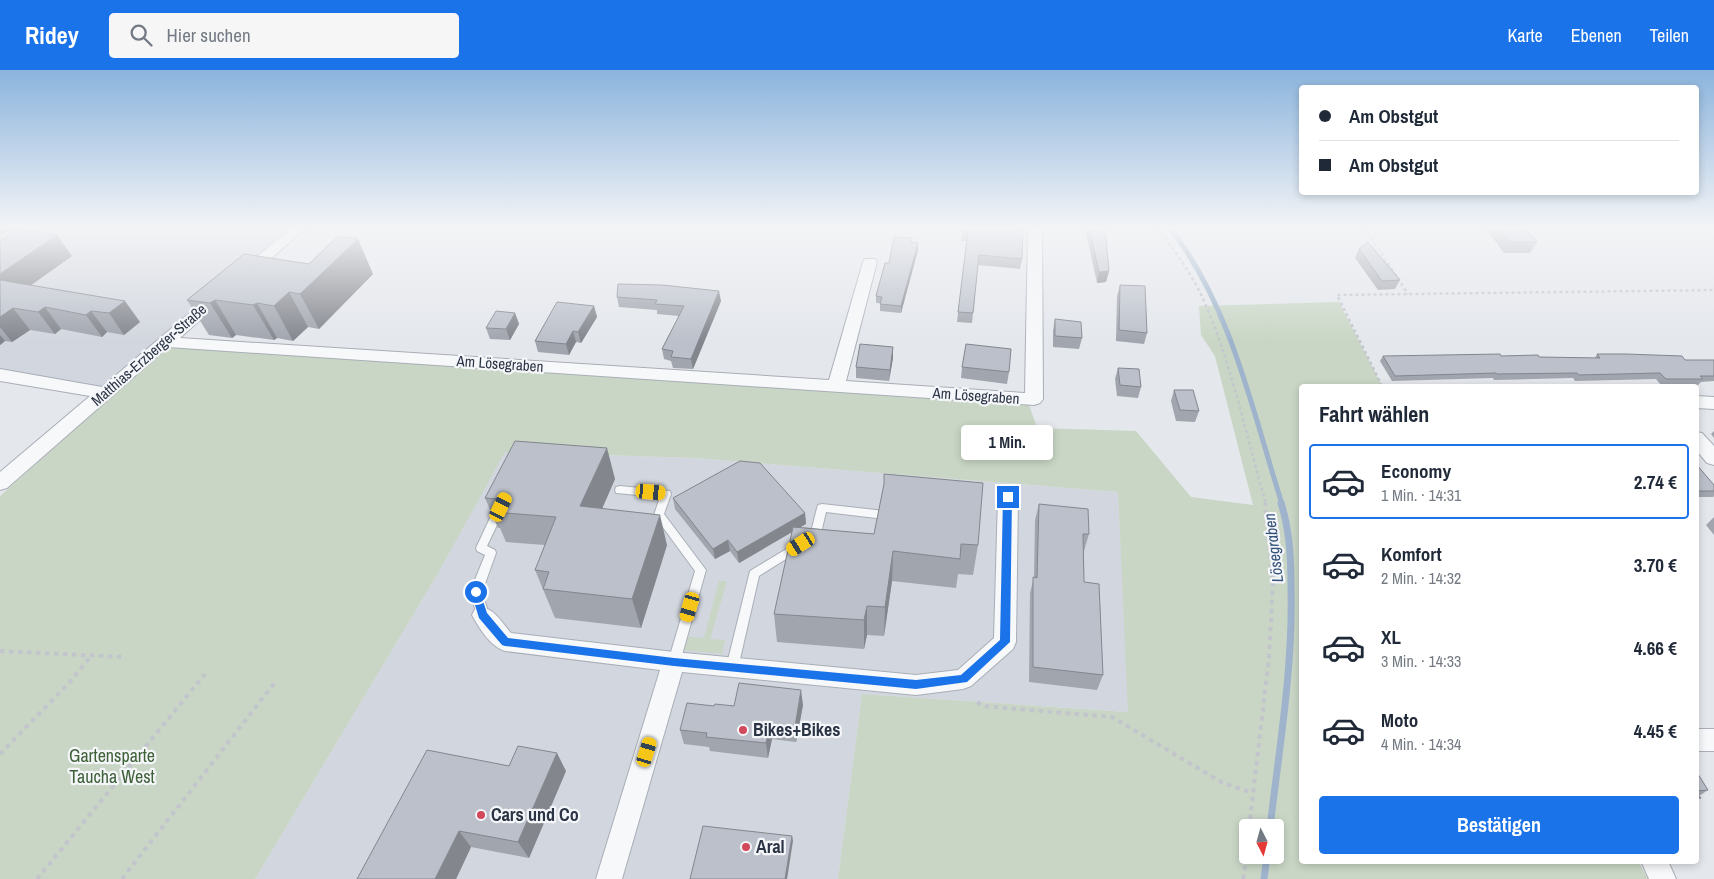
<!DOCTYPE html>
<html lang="de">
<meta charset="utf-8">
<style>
:root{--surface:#fff;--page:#f6f6f7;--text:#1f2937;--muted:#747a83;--line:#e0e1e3;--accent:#1a73e8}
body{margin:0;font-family:"Archivo Narrow",sans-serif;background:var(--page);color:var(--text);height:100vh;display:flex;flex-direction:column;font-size:19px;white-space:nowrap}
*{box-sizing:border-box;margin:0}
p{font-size:16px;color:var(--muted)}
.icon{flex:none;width:28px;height:28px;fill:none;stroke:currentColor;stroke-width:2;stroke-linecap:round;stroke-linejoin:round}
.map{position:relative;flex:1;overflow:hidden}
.sheet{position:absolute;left:1299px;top:314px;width:400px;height:480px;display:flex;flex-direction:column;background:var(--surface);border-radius:5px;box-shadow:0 2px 8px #0003}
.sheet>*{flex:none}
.banner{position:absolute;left:1299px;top:15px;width:400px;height:110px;border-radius:5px;box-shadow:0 2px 8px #0003;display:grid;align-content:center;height:110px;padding:0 20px;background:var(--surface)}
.needle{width:32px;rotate:174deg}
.fabs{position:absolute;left:1239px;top:749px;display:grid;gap:10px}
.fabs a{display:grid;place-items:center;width:45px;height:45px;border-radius:5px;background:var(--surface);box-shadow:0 2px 8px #0003;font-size:25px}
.end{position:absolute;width:22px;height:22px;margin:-11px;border:6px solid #1a73e8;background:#fff;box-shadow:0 0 0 2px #fff}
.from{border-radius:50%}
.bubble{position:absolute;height:35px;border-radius:5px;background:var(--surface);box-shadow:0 2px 8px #0003;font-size:16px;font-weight:700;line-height:35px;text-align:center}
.car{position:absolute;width:15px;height:30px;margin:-15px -8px;border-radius:6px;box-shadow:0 0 4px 1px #0007;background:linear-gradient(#f5c518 24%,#345 0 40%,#f5c518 0 76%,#345 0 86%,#f5c518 0)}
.banner b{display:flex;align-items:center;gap:18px;height:48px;font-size:19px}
.banner b+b{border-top:1px solid var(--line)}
.banner i{width:12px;height:12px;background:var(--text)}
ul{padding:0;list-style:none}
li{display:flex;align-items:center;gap:15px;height:75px;margin:0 10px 8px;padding:0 10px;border:2px solid transparent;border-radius:5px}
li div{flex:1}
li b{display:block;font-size:19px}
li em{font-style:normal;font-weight:700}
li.active{border-color:var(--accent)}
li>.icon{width:45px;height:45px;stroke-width:1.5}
h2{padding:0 20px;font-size:22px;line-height:60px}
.cta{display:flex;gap:10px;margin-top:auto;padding:10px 20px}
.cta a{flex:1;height:58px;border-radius:5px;background:var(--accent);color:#fff;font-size:20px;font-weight:700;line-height:58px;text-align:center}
header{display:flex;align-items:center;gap:30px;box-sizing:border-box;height:70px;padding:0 25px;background:var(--accent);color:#fff}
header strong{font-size:24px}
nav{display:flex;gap:28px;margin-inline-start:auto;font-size:18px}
.search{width:350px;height:45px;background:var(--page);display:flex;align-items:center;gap:12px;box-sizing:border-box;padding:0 18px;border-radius:5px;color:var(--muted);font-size:19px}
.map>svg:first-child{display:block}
.built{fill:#d2d6de}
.green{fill:#c9d6c5;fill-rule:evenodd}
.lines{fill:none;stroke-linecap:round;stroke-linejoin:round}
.stream-far1{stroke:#9fb4cc;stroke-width:5}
.stream{stroke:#9fb4cc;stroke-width:7}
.lane-casing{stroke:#a9aeb7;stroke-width:2}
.street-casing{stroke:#a9aeb7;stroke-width:2}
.path-far1{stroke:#c2c5cb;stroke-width:2.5;stroke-dasharray:3 3;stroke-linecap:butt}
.path{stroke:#c2c5cb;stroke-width:4;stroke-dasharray:4.5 4.5;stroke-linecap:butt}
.lane{fill:#f7f8fa;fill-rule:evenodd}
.street{fill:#f7f8fa;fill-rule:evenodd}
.wall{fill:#a1a5ae}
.shaded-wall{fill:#83868d}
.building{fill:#bbc0ca;stroke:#83868d}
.route{fill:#1a73e8}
.poi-dot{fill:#d1495b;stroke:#f4f6f9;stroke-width:2}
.labels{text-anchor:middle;stroke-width:4.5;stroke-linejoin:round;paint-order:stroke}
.street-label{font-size:15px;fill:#2b3445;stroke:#f4f6f9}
.water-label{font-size:16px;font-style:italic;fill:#34527a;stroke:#f4f6f9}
.near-poi-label{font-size:18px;font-weight:bold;fill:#2b3445;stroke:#f4f6f9;text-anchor:start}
.near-park-label{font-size:18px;fill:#3f6138;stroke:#f4f6f9}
</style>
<header>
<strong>Ridey</strong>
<div class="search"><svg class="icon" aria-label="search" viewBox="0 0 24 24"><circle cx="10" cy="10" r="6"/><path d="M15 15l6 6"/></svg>Hier suchen</div>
<nav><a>Karte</a><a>Ebenen</a><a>Teilen</a></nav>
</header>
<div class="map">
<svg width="1714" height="809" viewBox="0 0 1714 809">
<rect width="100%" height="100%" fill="#e4e7ec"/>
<!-- built -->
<g class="built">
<polygon points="0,158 291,158 101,319 0,300"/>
<polygon points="504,382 695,388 1118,422 1129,642 862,624 838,809 255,809 437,505"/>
</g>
<!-- green -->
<g class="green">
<path d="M1339,232L1382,316H1301V791H1638L1648,809H838L862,624L1128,642L1118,422L695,388L505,382L437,505L255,809H0V426L112,326L176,272L1026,326L1037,358L1136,361L1191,427L1253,435L1215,286L1201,265L1199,236ZM1248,758H1275V785H1248Z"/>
<polygon points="719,511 727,511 710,569 725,570 722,584 684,580 688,567 704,568"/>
</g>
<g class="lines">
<!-- stream-far1 -->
<path class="stream-far1" d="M1170,158C1232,238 1252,340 1282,434"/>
<!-- stream -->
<g class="stream">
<path d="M1270,758C1279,679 1293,599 1291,520C1291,490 1290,461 1281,433"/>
<polyline points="1264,809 1267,785"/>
</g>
<!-- lane casing -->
<g class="lane-casing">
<g id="lane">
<polygon points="620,416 670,421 671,424 664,444 706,500 680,592 678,596 674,597 670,596 668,592 695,501 654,445 660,427 616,423 615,420 616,417"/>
<polygon points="500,434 504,435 505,438 487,476 495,480 496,483 482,522 489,545 487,548 483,550 479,548 477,545 470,522 485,485 477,481 476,478 496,435"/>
<polygon points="822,434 876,440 880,441 881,444 880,447 876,448 826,442 820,467 810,472 806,471 805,468 811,462 817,438 818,435"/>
<polygon points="798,472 802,473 803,476 802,479 759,506 738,598 736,602 732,603 728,602 726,598 750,501"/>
</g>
</g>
<!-- street casing -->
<g class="street-casing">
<g id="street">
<polygon points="291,158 306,158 250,207 240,207 237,204 240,201"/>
<polygon points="1028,158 1042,158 1043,329 1040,333 1034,335 168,277 7,418 0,420 0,402 90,326 0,311 0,299 102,317 211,225 221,225 224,228 221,231 180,268 829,310 863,192 865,189 875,189 877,192 846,311 1025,323"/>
<polygon points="1696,326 1714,327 1714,339 1696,338"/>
<polygon points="1696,362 1702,363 1714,376 1714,395 1707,393 1696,380"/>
<path d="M1008,420L1015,422L1018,427L1016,572L1013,579L971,616L963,619L916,625L682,602L622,809H596L660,600L505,581C491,577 479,558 472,545L475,539C492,533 501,552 511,563L674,582L916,605L958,600L994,568L998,427L1001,422Z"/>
<rect x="1696" y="659" width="18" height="22"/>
<polygon points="1641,791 1668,791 1676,809 1649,809"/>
</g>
</g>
<!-- path-far1 -->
<g class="path-far1">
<path d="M1158,158C1176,183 1195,208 1206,236C1233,299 1247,369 1266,434"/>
<polyline points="1365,158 1408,224"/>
<polyline points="1382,316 1337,225 1714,220"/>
</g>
<!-- path -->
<g class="path">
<polyline points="0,581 124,587"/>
<polyline points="977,632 983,636 1112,647 1223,713 1253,723"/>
<polyline points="0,684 68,614 92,585"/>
<polyline points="1249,758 1269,588 1273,513 1265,433"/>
<polyline points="37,809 205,604"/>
<polyline points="122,809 276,611"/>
<polyline points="1243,809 1248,774"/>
</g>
<!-- lane -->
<use href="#lane" class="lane"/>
<!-- street -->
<use href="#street" class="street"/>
</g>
<!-- wall -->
<g class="wall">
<polygon points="963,158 1022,189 1020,199 978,195 972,253 957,252 966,171 961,171"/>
<polygon points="1085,158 1105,158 1109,201 1106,212 1097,213"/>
<polygon points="1485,158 1525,158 1537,172 1530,183 1504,183"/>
<polygon points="0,171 72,186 31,215 140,252 124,265 107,262 102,267 61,259 55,264 30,260 12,272 5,271 0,275"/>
<polygon points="911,172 918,173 918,180 901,243 880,241 880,233 876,233 876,226 889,193"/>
<polygon points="1359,179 1400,210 1395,219 1378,220 1355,188"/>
<polygon points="373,204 319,259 308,257 293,271 277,268 274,270 236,265 232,268 209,265 187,230"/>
<polygon points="1120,215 1147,263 1144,274 1116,271 1117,226"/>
<polygon points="617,227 721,231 693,299 673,298 671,291 664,289 662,279 679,246 657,244 657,240 619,237"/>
<polygon points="594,236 597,247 581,273 576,272 569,285 538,282 535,271"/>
<polygon points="515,243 519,254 510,270 490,269 486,258"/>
<polygon points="1055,249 1082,268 1079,279 1053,277 1053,261"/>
<polygon points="893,277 893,288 889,311 856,308 856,297"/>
<polygon points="1597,284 1685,290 1714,290 1714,311 1701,312 1698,315 1661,315 1656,309 1575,311 1573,308 1494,310 1493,308 1392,311 1380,291 1383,286 1501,286 1539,287 1595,288"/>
<polygon points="962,297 1009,302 1007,314 961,308"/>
<polygon points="1118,298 1141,317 1138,328 1117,326 1115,309"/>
<polygon points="1174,320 1199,341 1195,352 1176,351 1171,331"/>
<polygon points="1714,361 1714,368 1711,364"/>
<polygon points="1696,394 1714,415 1714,426 1713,427 1696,427"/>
<polygon points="615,409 602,439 667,475 641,558 555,548 535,500 545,475 506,472 500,458 498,458 485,428"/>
<polygon points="673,428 805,443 806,454 800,457 978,475 973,505 958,504 956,518 892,511 884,566 867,565 864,579 777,572 774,544 792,462 739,493 730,481 715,489 675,439"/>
<polygon points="1039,434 1089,464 1084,481 1084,512 1103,605 1097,620 1029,612 1030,523 1034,507 1035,450"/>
<polygon points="1714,447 1714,465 1706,455"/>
<polygon points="803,635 796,672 772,669 768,688 710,681 709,677 684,674 680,660 714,636"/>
<polygon points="509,696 566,701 529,788 471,777 456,809 357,809"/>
<polygon points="1696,701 1708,720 1699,726 1701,728 1696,731"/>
</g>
<!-- shaded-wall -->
<g class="shaded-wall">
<polygon points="0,158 22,158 0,164"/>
<polygon points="57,165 72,186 10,230 0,218 0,204"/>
<polygon points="358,169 373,204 319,259 300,224"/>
<polygon points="918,173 918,180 901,243 901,236"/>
<polygon points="1109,201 1106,212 1097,213 1099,202"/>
<polygon points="719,221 721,231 693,299 691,289"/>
<polygon points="289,222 308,257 293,271 274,236"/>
<polygon points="215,230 236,265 232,268 210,233"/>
<polygon points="125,231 140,252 124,265 109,243"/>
<polygon points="257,233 277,268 274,270 253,235"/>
<polygon points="594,236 597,247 581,273 578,262"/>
<polygon points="45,237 61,259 55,264 38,242"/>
<polygon points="13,238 30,260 12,272 0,257 0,247"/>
<polygon points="91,241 107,262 102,267 86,245"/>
<polygon points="515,243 519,254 510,270 506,259"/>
<polygon points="573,261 576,272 569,285 566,274"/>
<polygon points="0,265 5,271 0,275"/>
<polygon points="893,277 893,288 889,311 890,300"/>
<polygon points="607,378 615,409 590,466 580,436"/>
<polygon points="805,443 806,454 739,493 737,482"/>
<polygon points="660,445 667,475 641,558 632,529"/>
<polygon points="728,470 730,481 715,489 713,479"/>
<polygon points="893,481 892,511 884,566 885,537"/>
<polygon points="867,536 867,565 864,579 864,550"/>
<polygon points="801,620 803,635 796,672 795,657"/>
<polygon points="770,654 772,669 768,688 766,673"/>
<polygon points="557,683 566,701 529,788 518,772"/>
<polygon points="459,761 471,777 456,809 435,809"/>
<polygon points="792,766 793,771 787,809 785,809"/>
</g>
<!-- building -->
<g class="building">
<polygon points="963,158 1014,158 1023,159 1022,189 979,185 973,243 958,242 968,162 962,161"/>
<polygon points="1089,158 1105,158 1109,201 1099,202"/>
<polygon points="1499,158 1525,158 1537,172 1510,172"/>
<polygon points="19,159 57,165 0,204 0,171"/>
<polygon points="338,166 358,169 300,224 289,222 274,236 257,233 253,235 215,230 210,233 187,230 244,184 309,194"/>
<polygon points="894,167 912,168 911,172 918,173 901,236 880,234 882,227 876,226 885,193 889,193"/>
<polygon points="1368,172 1400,210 1382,211 1359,179"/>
<polygon points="0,210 125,231 109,243 91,241 86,245 45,237 38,242 13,238 0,247"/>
<polygon points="618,214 662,215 719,221 691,289 671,287 673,281 662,279 684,236 655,234 657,230 617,227"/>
<polygon points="1120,215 1145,216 1147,263 1119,260"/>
<polygon points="557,232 594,236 578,262 573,261 566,274 535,271"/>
<polygon points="496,241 515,243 506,259 486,258"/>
<polygon points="1055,249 1081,252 1082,268 1055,266"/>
<polygon points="860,274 893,277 890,300 856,297"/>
<polygon points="966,274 1011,279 1009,302 962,297"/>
<polygon points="1500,284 1501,286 1538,285 1539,287 1600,288 1597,284 1626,284 1682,286 1685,290 1714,290 1714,306 1700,306 1703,309 1666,309 1660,303 1579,305 1577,303 1497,304 1496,303 1395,306 1383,286"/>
<polygon points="1118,298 1139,299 1141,317 1120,315"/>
<polygon points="1174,320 1193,320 1199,341 1180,340"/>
<polygon points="515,371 607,378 580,436 660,445 632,529 543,519 549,502 535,500 556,447 493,442 498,429 485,428"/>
<polygon points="740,391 760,393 805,443 737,482 728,470 713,479 673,428"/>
<polygon points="1696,394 1714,415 1714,421 1696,421"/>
<polygon points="884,404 983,413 978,475 961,474 960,489 893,481 885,537 867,536 864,550 774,544 793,457 874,464 884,414"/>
<polygon points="1039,434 1088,439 1089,464 1083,464 1084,512 1099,514 1103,605 1033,597 1033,507 1037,508"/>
<polygon points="739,613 801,620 795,657 770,654 766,673 706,667 707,663 680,660 687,633 714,636 715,634 734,636"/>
<polygon points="518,676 557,683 518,772 459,761 435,809 357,809 427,680 509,696"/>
<polygon points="1696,701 1708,720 1696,721"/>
<polygon points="1696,722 1701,728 1696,728"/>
<polygon points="703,756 792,766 785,809 690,809"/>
</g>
<!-- sky -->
<linearGradient id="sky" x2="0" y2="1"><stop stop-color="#8bb4dd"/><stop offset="0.58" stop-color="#f3f4f6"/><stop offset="1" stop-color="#f3f4f6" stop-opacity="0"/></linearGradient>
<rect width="1714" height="271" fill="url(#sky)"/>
<!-- route -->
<polygon class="route" points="1008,424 1012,427 1010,572 967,612 916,619 674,596 505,576 502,575 479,548 471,522 476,518 479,519 487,543 508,568 674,588 916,610 961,605 1000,570 1003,427"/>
<!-- markers -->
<g class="poi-dot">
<circle cx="743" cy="660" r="5"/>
<circle cx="481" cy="745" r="5"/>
<circle cx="746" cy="777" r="5"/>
</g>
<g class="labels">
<!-- street labels -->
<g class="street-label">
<text transform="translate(149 285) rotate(-41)" y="5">Matthias-Erzberger-Straße</text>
<text transform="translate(500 294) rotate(4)" y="5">Am Lösegraben</text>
<text transform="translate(976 326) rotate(4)" y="5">Am Lösegraben</text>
</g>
<!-- water labels -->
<g class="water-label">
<text transform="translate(1273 478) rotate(-97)" y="6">Lösegraben</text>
</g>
<!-- near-poi labels -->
<g class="near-poi-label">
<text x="753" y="666">Bikes+Bikes</text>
<text x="491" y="751">Cars und Co</text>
<text x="756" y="783">Aral</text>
</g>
<!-- near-park labels -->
<g class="near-park-label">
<text x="112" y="692">Gartensparte<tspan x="112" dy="21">Taucha West</tspan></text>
</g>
</g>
</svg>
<div class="fabs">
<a><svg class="needle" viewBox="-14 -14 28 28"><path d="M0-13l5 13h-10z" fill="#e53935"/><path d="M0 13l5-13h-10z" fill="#747a83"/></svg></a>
</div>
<i class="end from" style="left:476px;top:522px"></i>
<i class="end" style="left:1008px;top:427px"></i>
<div class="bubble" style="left:961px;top:355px;width:92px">1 Min.</div>
<i class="car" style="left:651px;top:422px;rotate:95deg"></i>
<i class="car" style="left:501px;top:437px;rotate:26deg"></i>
<i class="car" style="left:801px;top:474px;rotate:238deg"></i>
<i class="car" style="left:690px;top:537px;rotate:196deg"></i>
<i class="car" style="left:647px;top:682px;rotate:17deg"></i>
<div class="banner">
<b><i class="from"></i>Am Obstgut</b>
<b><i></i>Am Obstgut</b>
</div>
<section class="sheet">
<h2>Fahrt wählen</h2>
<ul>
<li class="active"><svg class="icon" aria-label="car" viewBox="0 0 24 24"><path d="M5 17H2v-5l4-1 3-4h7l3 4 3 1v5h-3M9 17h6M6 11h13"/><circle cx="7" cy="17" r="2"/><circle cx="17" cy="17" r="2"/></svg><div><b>Economy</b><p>1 Min. · 14:31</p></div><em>2.74 €</em></li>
<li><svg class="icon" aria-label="car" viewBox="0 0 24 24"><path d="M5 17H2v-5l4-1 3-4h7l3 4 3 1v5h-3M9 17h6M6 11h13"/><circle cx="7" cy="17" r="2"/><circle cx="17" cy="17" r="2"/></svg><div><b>Komfort</b><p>2 Min. · 14:32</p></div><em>3.70 €</em></li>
<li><svg class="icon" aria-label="car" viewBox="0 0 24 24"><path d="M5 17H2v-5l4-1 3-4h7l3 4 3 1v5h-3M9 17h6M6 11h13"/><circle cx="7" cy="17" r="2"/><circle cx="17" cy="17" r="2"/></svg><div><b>XL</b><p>3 Min. · 14:33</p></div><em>4.66 €</em></li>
<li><svg class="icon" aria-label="car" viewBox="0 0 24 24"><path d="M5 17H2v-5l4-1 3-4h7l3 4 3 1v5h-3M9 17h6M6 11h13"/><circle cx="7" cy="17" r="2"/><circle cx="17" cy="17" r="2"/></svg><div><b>Moto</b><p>4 Min. · 14:34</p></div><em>4.45 €</em></li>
</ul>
<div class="cta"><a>Bestätigen</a></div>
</section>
</div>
